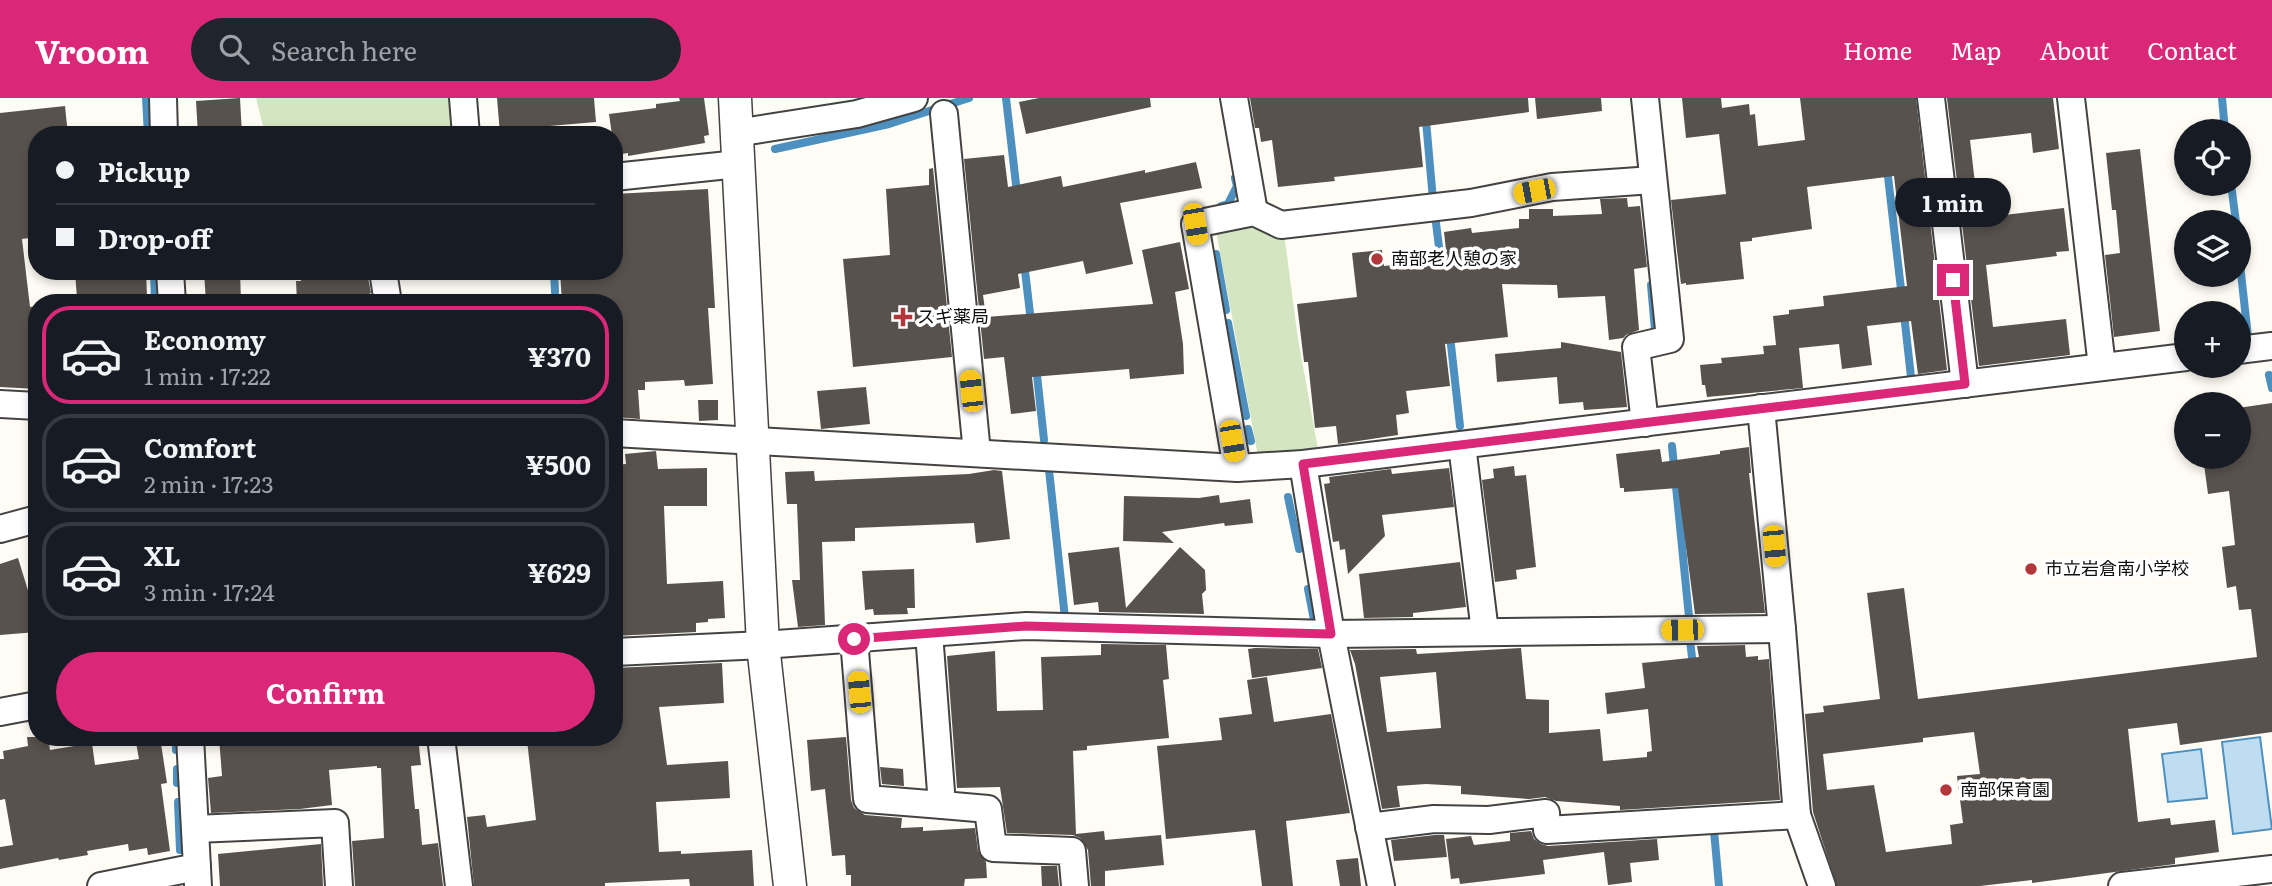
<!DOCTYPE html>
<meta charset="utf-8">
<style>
:root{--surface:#171b24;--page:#20242c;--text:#f1f3f6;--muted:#9ea1a6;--line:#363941;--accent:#db2777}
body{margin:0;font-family:Literata,"Noto Sans JP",serif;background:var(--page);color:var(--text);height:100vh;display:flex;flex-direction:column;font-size:26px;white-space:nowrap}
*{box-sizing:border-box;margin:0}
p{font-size:23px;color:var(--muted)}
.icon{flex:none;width:38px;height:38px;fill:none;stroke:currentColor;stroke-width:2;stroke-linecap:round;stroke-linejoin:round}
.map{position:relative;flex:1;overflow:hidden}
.side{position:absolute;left:28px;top:196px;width:595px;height:452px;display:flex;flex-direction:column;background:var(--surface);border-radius:28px;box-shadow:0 4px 10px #0003}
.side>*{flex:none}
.top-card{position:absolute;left:28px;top:28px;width:595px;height:154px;border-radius:28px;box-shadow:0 4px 10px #0003;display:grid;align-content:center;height:154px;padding:0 28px;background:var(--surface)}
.fabs{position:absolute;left:2174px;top:21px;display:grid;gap:14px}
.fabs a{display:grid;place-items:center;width:77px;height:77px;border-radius:50%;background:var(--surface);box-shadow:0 4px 10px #0003;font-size:35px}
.end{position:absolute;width:32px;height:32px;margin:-16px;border:9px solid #db2777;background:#fff;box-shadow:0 0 0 4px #fff}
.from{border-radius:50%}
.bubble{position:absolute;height:49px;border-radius:24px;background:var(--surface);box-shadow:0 4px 10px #0003;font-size:23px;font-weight:700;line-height:49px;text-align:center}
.car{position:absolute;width:21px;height:42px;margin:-21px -10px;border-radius:9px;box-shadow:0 0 5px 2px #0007;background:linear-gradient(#f5c518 24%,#345 0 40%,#f5c518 0 76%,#345 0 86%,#f5c518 0)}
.top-card b{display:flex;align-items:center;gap:24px;height:66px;font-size:26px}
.top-card b+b{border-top:2px solid var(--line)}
.top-card i{width:18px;height:18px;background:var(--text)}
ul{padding:12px 0 0;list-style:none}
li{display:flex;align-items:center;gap:21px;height:98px;margin:0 14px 10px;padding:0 14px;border:4px solid var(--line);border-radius:28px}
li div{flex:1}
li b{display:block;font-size:26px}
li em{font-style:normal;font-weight:700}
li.active{border-color:var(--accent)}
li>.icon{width:63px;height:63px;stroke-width:1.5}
.action{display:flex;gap:14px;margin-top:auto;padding:14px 28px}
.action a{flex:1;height:80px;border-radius:42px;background:var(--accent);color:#fff;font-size:28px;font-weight:700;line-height:80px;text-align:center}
header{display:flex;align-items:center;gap:42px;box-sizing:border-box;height:98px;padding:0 35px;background:var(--accent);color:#fff}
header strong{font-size:33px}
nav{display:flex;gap:38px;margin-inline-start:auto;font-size:24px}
.search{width:490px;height:63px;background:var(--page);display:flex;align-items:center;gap:18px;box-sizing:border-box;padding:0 24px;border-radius:38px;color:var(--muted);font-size:26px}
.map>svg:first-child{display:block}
.green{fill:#d3e5c1}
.water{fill:#beddf0;stroke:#4d90bf;stroke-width:2}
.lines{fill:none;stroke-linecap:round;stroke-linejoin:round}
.stream{stroke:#4d90bf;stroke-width:8}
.building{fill:#58524e;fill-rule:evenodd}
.minor-casing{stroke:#434343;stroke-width:30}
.tertiary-casing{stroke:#434343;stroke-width:35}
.minor{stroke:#fff;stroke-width:26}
.tertiary{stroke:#fff;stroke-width:32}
.route{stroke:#db2777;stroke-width:9}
.poi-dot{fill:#b1373b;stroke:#fff;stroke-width:2.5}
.labels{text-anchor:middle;stroke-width:7;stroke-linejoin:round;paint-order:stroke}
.poi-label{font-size:18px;fill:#101010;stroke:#fff;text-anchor:start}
</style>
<header>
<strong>Vroom</strong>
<div class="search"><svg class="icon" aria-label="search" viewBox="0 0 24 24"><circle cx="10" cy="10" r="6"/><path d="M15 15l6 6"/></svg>Search here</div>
<nav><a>Home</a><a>Map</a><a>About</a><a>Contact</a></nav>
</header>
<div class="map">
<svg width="2272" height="788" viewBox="0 0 2272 788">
<rect width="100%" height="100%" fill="#fefcf4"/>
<!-- green -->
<g class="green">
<polygon points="256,0 450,0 454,37 265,37"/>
<polygon points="1251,126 1284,135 1298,241 1318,351 1258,358 1216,133"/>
</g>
<!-- water -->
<g class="water">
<polygon points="2260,639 2272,731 2233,736 2222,644"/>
<polygon points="2201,651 2207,700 2168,704 2162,656"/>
</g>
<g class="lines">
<!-- stream -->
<g class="stream">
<polyline points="146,0 148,37"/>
<polyline points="1006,0 1017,95"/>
<polyline points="1424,0 1433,102"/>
<polyline points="2222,0 2225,33"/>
<polyline points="775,51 889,26 969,0"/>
<polyline points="1887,70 1902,200"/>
<polyline points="2231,86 2236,124"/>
<polyline points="1221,108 1228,106 1237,88 1235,80"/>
<polyline points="1435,117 1442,173"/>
<polyline points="2238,148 2248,239"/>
<polyline points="1216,156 1226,212"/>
<polyline points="1024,164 1031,224"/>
<polyline points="154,173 155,205"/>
<polyline points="554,173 555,194"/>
<polyline points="1651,187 1655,232"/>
<polyline points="1904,216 1911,279"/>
<polyline points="1228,225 1246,318"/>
<polyline points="1450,238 1460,328"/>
<polyline points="1036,268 1044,342"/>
<polyline points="2269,277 2272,290"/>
<polyline points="1248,331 1251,343"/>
<polyline points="1672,348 1689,519"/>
<polyline points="1049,372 1065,520"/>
<polyline points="1288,399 1299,451"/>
<polyline points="1308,491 1314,522"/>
<polyline points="1690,542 1693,568"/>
<polyline points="176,639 176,652"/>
<polyline points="177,671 177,685"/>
<polyline points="178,704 180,752"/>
<polyline points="1714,733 1719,788"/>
</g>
</g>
<!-- building -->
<g class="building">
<polygon points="240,0 242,37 198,37 196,3"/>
<polygon points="497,0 594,0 596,24 538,29 539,32 500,36"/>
<polygon points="679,0 704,0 709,37 704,38 705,45 628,58 628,55 615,57 614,37 612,37 609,16 656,10 656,6 680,3"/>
<polygon points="1039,0 1150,0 1151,9 1026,36 1019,4"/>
<polygon points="1250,0 1528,0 1529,14 1419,29 1423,69 1334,79 1335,83 1278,89 1272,42 1261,44 1259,30 1255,30"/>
<polygon points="1535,0 1601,0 1602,13 1537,21"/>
<polygon points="1682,0 1721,0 1722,10 1749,6 1750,17 1755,16 1758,48 1805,42 1800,0 1916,0 1947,272 1918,276 1911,223 1867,228 1872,267 1842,271 1839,246 1799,250 1803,290 1707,299 1705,287 1702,287 1700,267 1722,265 1721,260 1764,256 1763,248 1776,247 1773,218 1789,216 1789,212 1824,208 1823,198 1907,188 1894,78 1807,89 1812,131 1752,140 1752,143 1740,144 1744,181 1686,187 1686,185 1681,186 1671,102 1726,96 1719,36 1686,40"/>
<polygon points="1947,0 2053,0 2059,51 2033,55 2031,35 1970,42 1979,120 2064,110 2069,153 2056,154 2057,158 1986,167 1993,229 2066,221 2070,257 1979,268"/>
<polygon points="65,8 68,37 37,37 37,139 22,141 30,209 37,208 37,291 0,289 0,15"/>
<polygon points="2140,51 2160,233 2114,239 2105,157 2120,155 2116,112 2112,112 2106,55"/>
<polygon points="1004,57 1008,89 1061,78 1063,89 1145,72 1145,75 1196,64 1202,90 1120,105 1133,166 1086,176 1083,163 1018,176 1020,190 983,197 986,219 1153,206 1142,152 1180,144 1189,191 1175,194 1183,246 1184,276 1130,281 1129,271 1032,279 1036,313 1011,316 1004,259 984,261 964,61"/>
<polygon points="933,70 952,259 853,269 843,161 890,157 886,91 929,87 929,71"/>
<polygon points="708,91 715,210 708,210 713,286 685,288 684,282 645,284 645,292 638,292 640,321 614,319 614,205 562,205 560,173 614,173 614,96"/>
<polygon points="1627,100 1628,109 1640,108 1647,169 1634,171 1639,232 1626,237 1623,240 1609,242 1605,198 1558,200 1557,187 1502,186 1508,239 1445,246 1450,288 1406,293 1409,315 1396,317 1398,337 1338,346 1336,328 1315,330 1308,264 1304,264 1297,206 1357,199 1352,155 1382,152 1384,168 1447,161 1444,134 1471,130 1472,135 1519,130 1519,121 1529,121 1529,111 1553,111 1553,118 1602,116 1600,101"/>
<polygon points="75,173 146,173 147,198 144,198 144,205 82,205 82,201 77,201"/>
<polygon points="204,173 240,173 241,205 206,205"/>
<polygon points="367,174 371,195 365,198 369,205 297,205 296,183 301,183 301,178"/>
<polygon points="1561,244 1621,254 1627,309 1584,312 1583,304 1559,306 1557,279 1497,284 1495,256 1561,250"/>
<polygon points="866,289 870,326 821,331 817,293"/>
<polygon points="698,302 718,302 718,322 699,323"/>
<path d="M2272,305V634L2180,647L2177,625L2128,631L2138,724L2170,720L2171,727L2215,722L2219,754L2175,760V766L2032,785V782L1980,788H1837L1813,714L1805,616L1824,614L1823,608L1880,601L1867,495L1904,490L1918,601L2257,559L2251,511L2239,512L2236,488L2227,490L2222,449L2235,447L2229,393L2208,396L2203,359H2238V310ZM1974,634L1980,676L1957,678L1963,725L1950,727L1952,746L1886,754L1874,687L1827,692L1823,656L1923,644V640Z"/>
<polygon points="1749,349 1751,375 1749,375 1765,515 1695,516 1678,390 1624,394 1624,390 1620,390 1616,356 1660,351 1662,364 1720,356 1720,353"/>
<polygon points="656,353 658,371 707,370 707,408 664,408 667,486 723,483 725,520 708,521 708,524 696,525 696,534 614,538 614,367 626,366 625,356"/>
<polygon points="1514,368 1515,378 1526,377 1536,469 1516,472 1517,481 1495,484 1482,382 1494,380 1493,371"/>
<polygon points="1449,370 1454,409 1382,417 1385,438 1348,476 1345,451 1340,452 1339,443 1333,444 1324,386 1330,385 1329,379 1391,371 1392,376"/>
<polygon points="994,372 1002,373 1010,441 976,445 974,425 855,430 855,443 822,444 825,527 798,529 792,482 800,482 797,406 787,406 785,374 814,373 815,383 969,376"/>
<polygon points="1219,397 1220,405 1250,401 1253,425 1225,428 1224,425 1162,434 1174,445 1123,443 1124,398 1199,400"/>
<polygon points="1119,449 1126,510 1180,449 1205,472 1206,492 1202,496 1204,516 1099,514 1098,504 1074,507 1068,455"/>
<polygon points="18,460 35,515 37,534 0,537 0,466"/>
<polygon points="1460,464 1466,509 1413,515 1413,519 1364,520 1359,476"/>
<polygon points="914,471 915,510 907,510 908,516 874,517 873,511 865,512 862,473"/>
<polygon points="1101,546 1166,547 1169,581 1163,582 1169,640 1087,648 1087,652 1073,653 1076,736 1104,733 1105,742 1161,737 1164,767 1105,773 1105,788 1091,788 1088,752 1080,740 1073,737 1007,735 1000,689 957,690 947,558 995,553 997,613 1043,612 1041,559 1101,557"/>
<path d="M1745,547L1746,559L1758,558V562L1769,561L1780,702L1620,712V708L1556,703L1545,699L1529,701L1461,696V688L1426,686L1397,688L1400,709L1382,711L1355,566L1350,552L1416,551L1417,556L1521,550L1526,601L1549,602V635L1600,631L1603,663L1647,659V654L1652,653L1648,611L1607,616L1605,595L1645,590L1642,565L1699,559L1697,548ZM1436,574L1441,630L1387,634L1380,579Z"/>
<polygon points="1255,550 1318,551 1322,570 1252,580 1248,551"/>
<polygon points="722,565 724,605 659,609 667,667 728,663 730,700 656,704 659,754 681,753 681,756 752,752 754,788 690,788 689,781 605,785 605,788 474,788 467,719 485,717 487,729 536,722 527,642 553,639 614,639 614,570"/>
<polygon points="1267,579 1274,624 1331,616 1350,715 1286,723 1293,788 1262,788 1255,732 1166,741 1157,648 1222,642 1219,620 1252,616 1247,582"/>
<polygon points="27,639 48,639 50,652 92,645 95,667 139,661 135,639 160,639 167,685 161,686 170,753 148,757 147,750 129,753 128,746 87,753 88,757 59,762 58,760 0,771 0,749 13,747 5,701 0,702 0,661 4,661 3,653 28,648"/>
<polygon points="219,639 318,639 318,641 418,639 421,667 411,668 415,711 419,711 422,747 438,745 443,788 355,788 352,743 384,740 381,670 377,670 377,668 329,672 332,707 300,711 211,715 208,680 222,678"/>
<polygon points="846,639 851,702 854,710 865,717 902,720 901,730 923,729 923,733 975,730 978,753 986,764 987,780 965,781 964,788 851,788 851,777 846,777 845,757 832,758 825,691 811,693 807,642"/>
<polygon points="880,669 903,671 904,688 882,686"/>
<polygon points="1531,733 1534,741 1541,746 1548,748 1657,741 1659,762 1630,765 1632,784 1608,787 1604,754 1543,762 1545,776 1460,786 1459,780 1451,781 1446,741 1471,738 1474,747 1510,743 1510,735"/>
<polygon points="1435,737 1444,737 1447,759 1394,763 1391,742"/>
<polygon points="321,746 323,788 220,788 218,756"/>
<polygon points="1358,760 1361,788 1340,788 1336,762"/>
<polygon points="1041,768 1057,768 1059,788 1042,788"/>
</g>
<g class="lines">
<!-- minor casing -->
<g class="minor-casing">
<g id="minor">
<polyline points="163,0 164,37"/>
<polyline points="463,0 466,37"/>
<polyline points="1234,0 1254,114"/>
<polyline points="1645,0 1670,241 1636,249 1645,325"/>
<polyline points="1931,0 1965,286"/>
<polyline points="2071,0 2102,269"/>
<polyline points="944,16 977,355"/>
<polyline points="736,35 857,16 914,0"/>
<polyline points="614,79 738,66"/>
<polyline points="170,173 172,205"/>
<polyline points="383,173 388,205"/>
<polyline points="2238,252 2272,248"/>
<polyline points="0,306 37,308"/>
<polyline points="1761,310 1782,531 1797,717 1822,788"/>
<polyline points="614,335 1237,370 1303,366 2186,259"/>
<polyline points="1462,347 1485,534"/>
<polyline points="1303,366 1331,536 1381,788"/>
<polyline points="1237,370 1195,126 1254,114 1281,127 1471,105 1552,89 1653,82"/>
<polyline points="0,431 37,421"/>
<polyline points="929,535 942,707 988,711 993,750 1072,753 1075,788"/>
<polyline points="854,541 867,701 942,707"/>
<polyline points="614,554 763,547 1026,528 1331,536 1782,531"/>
<polyline points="0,614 37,607"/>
<polyline points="190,639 198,788"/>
<polyline points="441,639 459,788"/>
<polyline points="1369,729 1434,721 1489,722 1546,715 1547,732 1797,717"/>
<polyline points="195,731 335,725 339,788"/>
<polyline points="101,788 197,769"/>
<polyline points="2122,788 2272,771"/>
</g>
</g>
<!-- tertiary casing -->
<g class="tertiary-casing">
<polyline id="tertiary" points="735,0 763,547 790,788"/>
</g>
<!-- minor -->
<use href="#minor" class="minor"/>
<!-- tertiary -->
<use href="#tertiary" class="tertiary"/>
</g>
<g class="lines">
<!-- route -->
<polyline class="route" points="854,541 1026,528 1331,536 1303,366 1965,286 1953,182"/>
</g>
<!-- markers -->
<g class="poi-dot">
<circle cx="1377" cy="161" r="7"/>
<path d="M899.5 208.5h7v7h7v7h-7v7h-7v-7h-7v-7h7z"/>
<circle cx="2031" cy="471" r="7"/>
<circle cx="1946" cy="692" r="7"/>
</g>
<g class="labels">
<!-- poi labels -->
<g class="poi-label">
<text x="1391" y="167">南部老人憩の家</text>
<text x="917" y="225">スギ薬局</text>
<text x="2045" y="477">市立岩倉南小学校</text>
<text x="1960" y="698">南部保育園</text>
</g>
</g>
</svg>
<div class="fabs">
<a><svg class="icon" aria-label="locate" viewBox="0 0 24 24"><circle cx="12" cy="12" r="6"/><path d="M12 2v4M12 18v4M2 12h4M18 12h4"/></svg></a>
<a><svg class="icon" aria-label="layers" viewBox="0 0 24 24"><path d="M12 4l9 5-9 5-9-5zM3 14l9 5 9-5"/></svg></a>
<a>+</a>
<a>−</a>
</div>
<i class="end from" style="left:854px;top:541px"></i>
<i class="end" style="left:1953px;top:182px"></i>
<div class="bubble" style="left:1895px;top:80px;width:116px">1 min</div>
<i class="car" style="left:1534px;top:93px;rotate:259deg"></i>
<i class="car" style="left:1195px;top:126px;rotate:170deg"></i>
<i class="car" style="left:971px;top:293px;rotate:354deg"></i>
<i class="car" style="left:1232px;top:343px;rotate:170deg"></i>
<i class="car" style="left:1774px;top:448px;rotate:175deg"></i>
<i class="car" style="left:1682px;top:532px;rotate:269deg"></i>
<i class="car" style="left:859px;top:594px;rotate:355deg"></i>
<div class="top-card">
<b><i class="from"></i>Pickup</b>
<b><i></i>Drop-off</b>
</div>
<section class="side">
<ul>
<li class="active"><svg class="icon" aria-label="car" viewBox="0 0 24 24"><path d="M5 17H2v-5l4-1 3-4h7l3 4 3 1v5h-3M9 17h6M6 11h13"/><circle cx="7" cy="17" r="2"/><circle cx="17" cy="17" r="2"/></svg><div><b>Economy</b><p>1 min · 17:22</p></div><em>¥370</em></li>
<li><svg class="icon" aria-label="car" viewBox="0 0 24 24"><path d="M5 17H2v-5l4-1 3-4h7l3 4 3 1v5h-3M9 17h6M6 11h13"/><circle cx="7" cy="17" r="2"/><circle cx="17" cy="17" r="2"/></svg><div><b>Comfort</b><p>2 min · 17:23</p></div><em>¥500</em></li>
<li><svg class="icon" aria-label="car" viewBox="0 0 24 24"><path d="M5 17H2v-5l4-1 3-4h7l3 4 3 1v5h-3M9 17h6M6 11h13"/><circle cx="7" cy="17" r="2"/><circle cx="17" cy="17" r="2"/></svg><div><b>XL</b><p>3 min · 17:24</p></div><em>¥629</em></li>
</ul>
<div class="action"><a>Confirm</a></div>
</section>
</div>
